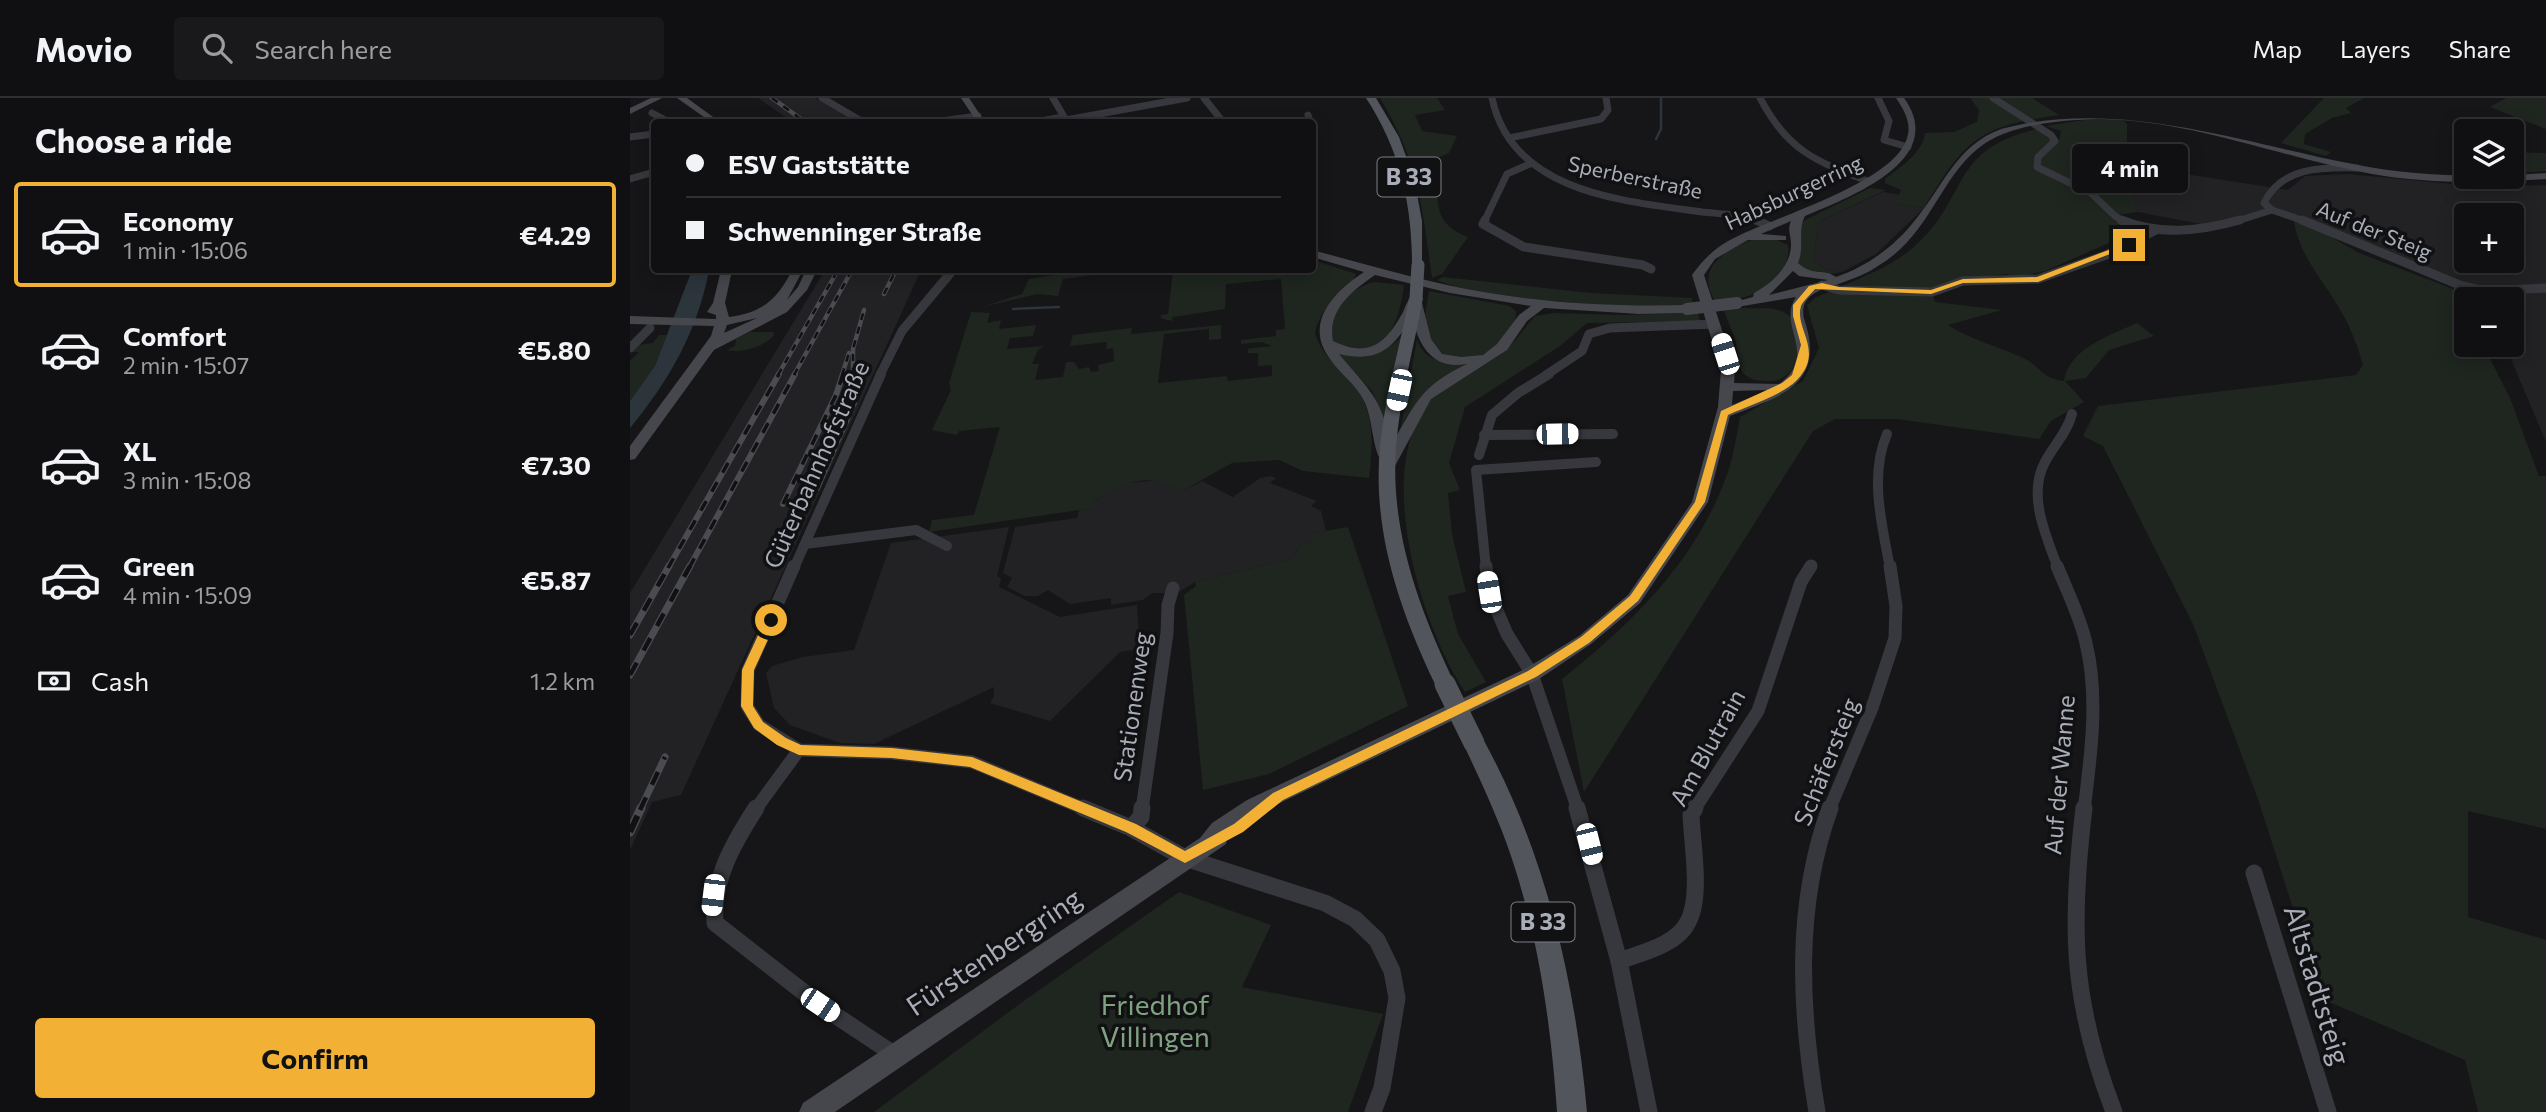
<!DOCTYPE html>
<meta charset="utf-8">
<style>
:root{--surface:#101012;--page:#19191b;--text:#f1f3f6;--muted:#9c9d9f;--line:#303032;--accent:#f2b134}
body{margin:0;font-family:Commissioner,sans-serif;background:var(--page);color:var(--text);height:100vh;display:flex;flex-direction:column;font-size:26px;white-space:nowrap}
*{box-sizing:border-box;margin:0}
p{font-size:23px;color:var(--muted)}
.icon{flex:none;width:38px;height:38px;fill:none;stroke:currentColor;stroke-width:2;stroke-linecap:round;stroke-linejoin:round}
.map{position:relative;flex:1;overflow:hidden}
.drawer{display:flex;flex-direction:column;background:var(--surface);width:630px}
.drawer>*{flex:none}
.hud{position:absolute;left:21px;top:21px;width:665px;height:154px;border-radius:7px;box-shadow:0 4px 18px #0003,0 0 0 2px var(--line);display:grid;align-content:center;height:154px;padding:0 35px;background:var(--surface)}
.buttons{position:absolute;left:1824px;top:21px;display:grid;gap:14px}
.buttons a{display:grid;place-items:center;width:70px;height:70px;border-radius:7px;background:var(--surface);box-shadow:0 4px 18px #0003,0 0 0 2px var(--line);font-size:35px}
.end{position:absolute;width:32px;height:32px;margin:-16px;border:9px solid #f2b134;background:#111;box-shadow:0 0 0 4px #111}
.from{border-radius:50%}
.bubble{position:absolute;height:49px;border-radius:7px;background:var(--surface);box-shadow:0 4px 18px #0003,0 0 0 2px var(--line);font-size:23px;font-weight:700;line-height:49px;text-align:center}
.car{position:absolute;width:21px;height:42px;margin:-21px -10px;border-radius:9px;box-shadow:0 0 5px 2px #0007;background:linear-gradient(#fff 24%,#345 0 40%,#fff 0 76%,#345 0 86%,#fff 0)}
.hud b{display:flex;align-items:center;gap:24px;height:66px;font-size:26px}
.hud b+b{border-top:2px solid var(--line)}
.hud i{width:18px;height:18px;background:var(--text)}
ul{padding:0;list-style:none}
li{display:flex;align-items:center;gap:21px;height:105px;margin:0 14px 10px;padding:0 21px;border:4px solid transparent;border-radius:7px}
li div{flex:1}
li b{display:block;font-size:26px}
li em{font-style:normal;font-weight:700}
li.on{border-color:var(--accent)}
li>.icon{width:63px;height:63px;stroke-width:1.5}
h2{padding:0 35px;font-size:32px;line-height:84px}
.pay{display:flex;align-items:center;gap:18px;height:77px;padding:0 35px;font-size:26px}
.pay p{margin-inline-start:auto}
.action{display:flex;gap:14px;margin-top:auto;padding:14px 35px}
.action a{flex:1;height:80px;border-radius:7px;background:var(--accent);color:#111;font-size:28px;font-weight:700;line-height:80px;text-align:center}
header{display:flex;align-items:center;gap:42px;box-sizing:border-box;height:98px;padding:0 35px;background:var(--surface);border-bottom:2px solid var(--line)}
header strong{font-size:33px}
nav{display:flex;gap:38px;margin-inline-start:auto;font-size:24px}
.search{width:490px;height:63px;background:var(--page);display:flex;align-items:center;gap:18px;box-sizing:border-box;padding:0 24px;border-radius:7px;color:var(--muted);font-size:26px}
main{display:flex;flex:1;min-height:0}
.map>svg:first-child{display:block}
.built{fill:#222225;fill-rule:evenodd}
.green{fill:#1e261f}
.water{fill:#2c353c}
.lines{fill:none;stroke-linecap:round;stroke-linejoin:round}
.stream{stroke:#2c353c;stroke-width:2.5}
.street-far4{stroke:#37383d;stroke-width:7}
.street-far3{stroke:#37383d;stroke-width:9}
.street-far2{stroke:#37383d;stroke-width:10}
.street-far1{stroke:#37383d;stroke-width:13}
.street{stroke:#37383d;stroke-width:17}
.secondary{fill:#45474d;fill-rule:evenodd}
.primary{fill:#53555c;fill-rule:evenodd}
.rail-far3-casing{stroke:#4a4c52;stroke-width:4.5}
.rail-far2-casing{stroke:#4a4c52;stroke-width:6}
.rail-far1-casing{stroke:#4a4c52;stroke-width:7}
.rail-casing{stroke:#4a4c52;stroke-width:9}
.rail-far3{stroke:#111113;stroke-width:2.5;stroke-dasharray:7;stroke-linecap:butt}
.rail-far2{stroke:#111113;stroke-width:3.5;stroke-dasharray:11;stroke-linecap:butt}
.rail-far1{stroke:#111113;stroke-width:4.5;stroke-dasharray:14;stroke-linecap:butt}
.rail{stroke:#111113;stroke-width:6;stroke-dasharray:18;stroke-linecap:butt}
.secondary-bridge{stroke:#45474d;stroke-width:12}
.primary-bridge-far1{stroke:#53555c;stroke-width:13}
.primary-bridge{stroke:#53555c;stroke-width:21}
.route{fill:#f2b134}
.labels{text-anchor:middle;stroke-width:7;stroke-linejoin:round;paint-order:stroke}
.far-street-label{font-size:21px;fill:#a8adb8;stroke:#111113}
.shield{fill:#111113;stroke:#7b7e86;stroke-width:2}
.shield-label{font-size:23px;font-weight:bold;fill:#a8adb8}
.street-label{font-size:24px;fill:#a8adb8;stroke:#111113}
.near-street-label{font-size:28px;fill:#a8adb8;stroke:#111113}
.near-park-label{font-size:28px;fill:#7fa381;stroke:#111113}
</style>
<header>
<strong>Movio</strong>
<div class="search"><svg class="icon" aria-label="search" viewBox="0 0 24 24"><circle cx="10" cy="10" r="6"/><path d="M15 15l6 6"/></svg>Search here</div>
<nav><a>Map</a><a>Layers</a><a>Share</a></nav>
</header>
<main>
<section class="drawer">
<h2>Choose a ride</h2>
<ul>
<li class="on"><svg class="icon" aria-label="car" viewBox="0 0 24 24"><path d="M5 17H2v-5l4-1 3-4h7l3 4 3 1v5h-3M9 17h6M6 11h13"/><circle cx="7" cy="17" r="2"/><circle cx="17" cy="17" r="2"/></svg><div><b>Economy</b><p>1 min · 15:06</p></div><em>€4.29</em></li>
<li><svg class="icon" aria-label="car" viewBox="0 0 24 24"><path d="M5 17H2v-5l4-1 3-4h7l3 4 3 1v5h-3M9 17h6M6 11h13"/><circle cx="7" cy="17" r="2"/><circle cx="17" cy="17" r="2"/></svg><div><b>Comfort</b><p>2 min · 15:07</p></div><em>€5.80</em></li>
<li><svg class="icon" aria-label="car" viewBox="0 0 24 24"><path d="M5 17H2v-5l4-1 3-4h7l3 4 3 1v5h-3M9 17h6M6 11h13"/><circle cx="7" cy="17" r="2"/><circle cx="17" cy="17" r="2"/></svg><div><b>XL</b><p>3 min · 15:08</p></div><em>€7.30</em></li>
<li><svg class="icon" aria-label="car" viewBox="0 0 24 24"><path d="M5 17H2v-5l4-1 3-4h7l3 4 3 1v5h-3M9 17h6M6 11h13"/><circle cx="7" cy="17" r="2"/><circle cx="17" cy="17" r="2"/></svg><div><b>Green</b><p>4 min · 15:09</p></div><em>€5.87</em></li>
</ul>
<div class="pay"><svg class="icon" aria-label="cash" viewBox="0 0 24 24"><path d="M3 7h18v10H3z"/><circle cx="12" cy="12" r="2"/></svg>Cash<p>1.2 km</p></div>
<div class="action"><a>Confirm</a></div>
</section>
<div class="map">
<svg width="1916" height="1014" viewBox="0 0 1916 1014">
<rect width="100%" height="100%" fill="#161618"/>
<!-- built -->
<g class="built">
<polygon points="128,0 185,0 226,24 162,24"/>
<path d="M1497,67L1658,92L1675,78L1717,76L1855,89L1916,87V344L1875,247H1881V201H1856L1842,191L1642,112L1581,128L1508,114ZM1836,117H1881V163H1836Z"/>
<polygon points="1253,94 1271,97 1265,105 1294,110 1246,156 1212,174 1194,171 1184,161 1188,124"/>
<polygon points="195,172 291,172 51,697 22,704 0,752 0,495"/>
<polygon points="640,378 646,380 640,385 687,403 681,408 691,413 696,433 680,436 681,444 672,446 663,460 565,484 547,495 522,495 513,502 481,507 481,500 440,506 418,492 408,498 395,498 377,489 382,480 373,475 385,429 447,420 449,412 463,410 463,404 494,385 532,382 552,393 572,383 603,399 630,380"/>
<polygon points="379,429 367,478 371,480 369,489 430,519 507,507 510,551 490,554 420,623 360,605 364,598 364,589 244,646 210,645 160,627 144,610 136,575 142,568 173,559 224,552 261,445"/>
</g>
<!-- green -->
<g class="green">
<path d="M750,0H807L815,12L785,17L792,33L827,38L819,55L807,60C810,95 797,124 838,139L812,176L802,180C792,107 789,65 750,0Z"/>
<path d="M1340,0H1402L1429,17C1347,29 1336,41 1294,110L1265,105L1271,92L1255,85V81C1270,69 1293,55 1295,35L1324,34L1347,24L1349,12Z"/>
<polygon points="1694,0 1734,0 1716,10 1721,15 1702,20 1675,36 1674,46 1701,54 1696,58 1651,45"/>
<polygon points="1876,0 1916,0 1916,31 1860,9"/>
<path d="M1454,22H1493L1497,26V67L1508,114L1479,118L1506,133L1415,173L1387,179L1377,176L1327,181L1297,191L1212,188C1238,177 1266,166 1287,146C1340,97 1319,52 1407,31L1422,42L1429,43L1431,33L1416,28Z"/>
<polygon points="1881,54 1916,55 1916,73 1881,76"/>
<polygon points="1240,90 1256,92 1188,124 1184,161 1194,171 1212,174 1189,178 1168,168 1169,128 1175,122"/>
<path d="M1664,123L1682,128L1729,155L1826,192L1836,213V247H1853L1880,300L1909,378H1916V731L1838,713V819L1916,842V1014H1848L1835,962L1692,901L1629,704L1563,526L1473,348L1453,338L1468,308L1726,277L1733,267C1728,249 1721,231 1712,215C1696,185 1669,159 1664,123Z"/>
<path d="M1124,141H1145L1158,147C1162,189 1118,202 1085,204C1065,168 1094,153 1124,141Z"/>
<path d="M683,162L726,176C722,193 692,201 685,235C691,256 706,267 720,283C746,311 743,345 739,380L673,373L649,362L602,365L552,393C516,373 496,383 463,404V410L299,434L302,422L344,417L370,329L329,333L327,337L302,332L321,292L319,285L341,214L360,215L357,225L371,222L369,231L406,227L403,238L380,240L377,251L414,248L408,252L402,266H409L405,282L433,279L436,264H444L449,271L459,269L461,274L469,273L468,267L484,263L483,250L476,251L477,244L440,248L443,237L502,230L501,236L591,227V241L579,242V231L534,236L528,285L597,278L598,283L642,278V267L628,268V255H618V251H614L642,248L632,244L611,246V242L646,238V232L655,231L651,181L596,186L595,211L543,219L542,223L531,220V217L538,216L543,172H682Z"/>
<polygon points="457,172 486,172 485,174 433,181 428,198 407,196 352,209 392,196 399,181"/>
<path d="M813,179L961,195L1062,200L1063,206C1024,215 842,200 807,182Z"/>
<path d="M745,184L774,187C769,228 753,270 703,244C697,216 717,190 745,184Z"/>
<path d="M799,193L880,208L886,214C887,230 867,252 852,257C842,260 828,259 818,260L800,247L795,218Z"/>
<path d="M1202,193L1302,194L1305,204L1372,212L1318,227C1341,242 1368,248 1393,260C1411,268 1411,281 1434,283C1439,250 1481,237 1507,225L1524,238L1479,252L1456,280L1435,283L1454,304L1421,323L1409,341L1267,321H1205L1183,333L954,694L932,581C1000,527 1064,465 1095,382C1103,363 1106,340 1110,319L1173,283L1189,250L1177,207L1186,199Z"/>
<path d="M1114,210C1126,211 1147,208 1157,216C1179,234 1173,286 1135,283C1125,283 1116,280 1111,272L1105,241L1094,213Z"/>
<path d="M924,215L992,217L1068,215L1070,223L957,225L930,248L835,309L819,365L830,392L818,395L822,436L836,494L818,498L828,536L856,584L835,594C791,528 744,375 798,305C816,281 846,274 869,257C884,246 893,232 905,218Z"/>
<path d="M120,234H143L144,237C136,248 110,256 97,252L105,248L106,241Z"/>
<path d="M773,236L755,325L742,293L707,255C733,256 756,259 773,236Z"/>
<polygon points="29,237 37,237 25,268 0,303 0,263 9,254 1,254 7,247 23,245"/>
<path d="M787,241C795,266 817,265 840,265C810,282 786,298 771,329Z"/>
<polygon points="718,429 778,608 639,676 573,692 554,497 566,488 565,484 663,460 672,446 681,444 679,436"/>
<polygon points="549,794 641,827 612,889 753,916 718,1014 244,1014 395,902"/>
</g>
<!-- water -->
<path class="water" d="M62,172H79C68,232 39,283 0,330V303L25,268Z"/>
<g class="lines">
<!-- stream -->
<g class="stream">
<polyline points="1026,41 1031,31 1031,0"/>
<polyline points="383,211 429,209"/>
</g>
<!-- street-far4 -->
<g class="street-far4">
<polyline points="192,0 233,24"/>
<polyline points="423,0 437,24"/>
<polyline points="574,0 593,24"/>
<path d="M862,0C882,95 993,103 1072,114C1090,116 1113,116 1129,124"/>
<path d="M1130,0C1157,52 1185,63 1237,83"/>
<polyline points="1248,0 1259,23 1254,42 1278,49"/>
<polyline points="1363,0 1421,37 1425,43 1408,59 1407,69 1461,95 1485,118 1495,124"/>
<polyline points="22,15 39,24"/>
<polyline points="678,17 680,24"/>
<polyline points="436,22 557,0"/>
<polyline points="304,24 348,18"/>
<polyline points="405,24 433,19"/>
<polyline points="0,39 24,36"/>
<polyline points="879,40 971,21 978,12 976,0"/>
<polyline points="682,43 682,56"/>
<polyline points="0,81 24,74"/>
<polyline points="854,124 877,76 902,65"/>
<polyline points="1604,124 1642,112"/>
<path d="M1677,124L1642,112L1634,105C1651,69 1692,69 1727,70"/>
</g>
<!-- street-far3 -->
<g class="street-far3">
<polyline points="855,122 853,126 894,149 1013,167 1021,171"/>
<polyline points="1126,122 1139,128"/>
<path d="M1491,122C1530,138 1570,133 1610,122"/>
<polyline points="1672,122 1832,188 1855,193 1916,190"/>
<polyline points="1192,187 1209,192 1302,194 1333,183 1408,181 1476,157 1526,132"/>
<polyline points="0,250 20,230"/>
<polyline points="250,277 272,233 323,172"/>
<polyline points="916,277 952,253 959,236 980,230 1085,226"/>
</g>
<!-- street-far2 -->
<g class="street-far2">
<path d="M1257,336C1239,378 1252,427 1260,470"/>
<polyline points="854,337 983,336"/>
<polyline points="849,357 862,317 888,295 919,276"/>
<polyline points="175,446 286,432 317,448"/>
<polyline points="164,470 251,276"/>
<polyline points="856,470 846,372 966,364"/>
<polyline points="1180,470 1182,467"/>
<path d="M1428,470C1416,438 1397,397 1415,364C1424,347 1437,335 1442,316"/>
</g>
<!-- street-far1 -->
<g class="street-far1">
<polyline points="164,468 118,572 117,608 129,627 169,652 262,655 342,664 457,712"/>
<polyline points="856,468 859,494 877,536 902,576 948,712"/>
<path d="M1427,468C1437,493 1450,518 1456,545C1469,599 1461,657 1454,712"/>
<polyline points="125,712 169,652"/>
<polyline points="512,712 537,535 538,507 543,490"/>
<polyline points="1064,712 1128,613 1171,484 1181,468"/>
<polyline points="1199,712 1242,610 1265,540 1266,508 1260,468"/>
</g>
<!-- street -->
<g class="street">
<path d="M126,710C103,746 82,781 85,825L190,907L265,957"/>
<polyline points="453,710 501,730 555,760 695,805 725,821 747,842 762,873 767,900 752,990 743,1014"/>
<polyline points="947,710 989,863 1019,1014"/>
<path d="M1454,710C1440,827 1441,903 1484,1014"/>
<polyline points="501,730 511,719 512,710"/>
<polyline points="1624,775 1698,1014"/>
<path d="M989,863C1011,855 1047,847 1058,824C1072,798 1062,746 1061,717L1065,710"/>
<path d="M1187,1014C1170,912 1164,809 1200,710"/>
</g>
<!-- secondary -->
<g class="secondary">
<polygon points="21,0 32,0 0,16 0,10"/>
<polygon points="47,0 57,0 90,24 81,24"/>
<polygon points="331,0 339,0 355,24 347,24"/>
<path d="M1266,0H1274C1319,62 1220,99 1175,118C1167,133 1175,148 1168,165C1183,179 1194,170 1206,179C1238,168 1265,148 1286,121C1314,87 1326,48 1371,31C1487,0 1609,44 1723,66C1788,79 1852,80 1916,75V81C1858,85 1799,86 1742,76C1636,57 1534,9 1425,24C1401,27 1375,32 1354,46C1315,72 1302,128 1261,159C1248,169 1234,177 1219,182C1206,188 1186,190 1177,202C1171,209 1173,219 1176,227C1194,289 1147,299 1100,318L1078,404L1010,505L961,546L909,581L631,714L598,737L596,746L205,1014H169L173,1005L570,740L582,725L617,702L895,571L949,538L998,497L1062,404L1088,309L1091,272L1062,177C1074,160 1087,148 1106,139C1145,119 1265,84 1277,40C1282,25 1274,12 1266,0ZM1161,123C1157,132 1161,137 1161,146C1161,169 1142,185 1124,195L1123,199L1101,205L1107,209L1166,199C1146,228 1190,256 1149,286L1104,285L1105,272L1074,177L1085,161L1118,142H1156V138L1131,136ZM1163,173L1169,178L1198,182L1139,197ZM1139,292L1102,307L1103,293Z"/>
<path d="M682,152C728,164 772,177 817,187C896,204 976,209 1057,207L1063,211L1057,215L1009,216L914,210L897,223L877,252L801,301L765,368L757,373L749,368L752,364C742,351 743,320 734,303C726,286 710,276 700,261C673,225 704,194 734,174L682,159ZM745,177L820,195L901,208L889,217L867,246L853,257L831,259L812,256L801,241L791,201L785,197C778,200 776,207 773,214C755,247 738,260 703,243C697,212 722,193 745,177ZM782,219C789,249 803,272 837,266C791,288 785,305 761,348C752,299 738,291 709,256C748,265 763,251 782,219Z"/>
<path d="M91,172H102L95,205L99,219C133,214 147,202 162,172H173L157,202L168,189L176,172H187L177,192L157,214L84,252L5,361L0,362V348L81,238L84,228L0,226V218L86,221V217L77,214L83,205ZM127,220L94,235L97,227Z"/>
</g>
<!-- primary -->
<g class="primary">
<path d="M736,0H746L769,39L784,80L792,123V170L782,167C782,106 770,52 736,0Z"/>
<path d="M786,196L793,200C784,249 770,298 766,349C760,433 789,511 825,586L822,591H808L805,586C769,511 742,432 750,348C755,298 770,249 779,200Z"/>
<path d="M844,637L852,639C916,755 945,883 957,1014H927C921,927 909,841 881,758C868,719 850,682 833,645L836,639Z"/>
</g>
<!-- rail-far3 casing -->
<g class="rail-far3-casing">
<g id="rail-far3">
<polyline points="142,0 175,24"/>
<polyline points="254,196 266,172"/>
<polyline points="148,277 208,172"/>
<polyline points="164,277 222,172"/>
<polyline points="212,277 219,255"/>
<polyline points="223,277 223,251 234,212"/>
</g>
</g>
<!-- rail-far2 casing -->
<g class="rail-far2-casing">
<g id="rail-far2">
<polyline points="187,390 224,305 223,276"/>
<polyline points="153,406 206,297 213,276"/>
<polyline points="38,470 149,276"/>
<polyline points="59,470 165,276"/>
</g>
</g>
<!-- rail-far1 casing -->
<g class="rail-far1-casing">
<g id="rail-far1">
<polyline points="0,537 39,468"/>
<polyline points="0,577 60,468"/>
<polyline points="10,712 35,659"/>
</g>
</g>
<!-- rail casing -->
<g class="rail-casing">
<polyline id="rail" points="0,734 11,710"/>
</g>
<!-- rail-far3 -->
<use href="#rail-far3" class="rail-far3"/>
<!-- rail-far2 -->
<use href="#rail-far2" class="rail-far2"/>
<!-- rail-far1 -->
<use href="#rail-far1" class="rail-far1"/>
<!-- rail -->
<use href="#rail" class="rail"/>
<!-- secondary-bridge -->
<polyline class="secondary-bridge" points="1057,211 1107,205"/>
<!-- primary-bridge-far1 -->
<polyline class="primary-bridge-far1" points="786,200 788,167"/>
<!-- primary-bridge -->
<polyline class="primary-bridge" points="815,586 844,645"/>
</g>
<!-- route -->
<path class="route" d="M1497,145L1503,147L1408,184L1333,185L1301,196L1185,191C1181,196 1173,203 1171,208C1164,231 1195,253 1167,282C1151,298 1120,307 1098,317L1075,404L1008,503L959,545L906,579L653,702L613,734L555,765L496,734L340,669L262,660L169,657L147,647L124,630L111,608L112,572L135,522L145,519L147,522L124,572L123,608L133,624L156,640L171,647L262,650L342,659L506,726L555,753L604,726L643,695L898,573L951,539L1000,498L1065,404L1091,313L1152,285L1162,277L1171,247L1163,218V207L1179,188L1192,185L1209,189L1301,192L1333,181L1407,179Z"/>
<g class="labels">
<!-- far-street labels -->
<g class="far-street-label">
<text transform="translate(1005 80) rotate(12)" y="7">Sperberstraße</text>
<text transform="translate(1164 95) rotate(-25)" y="7">Habsburgerring</text>
<text transform="translate(1744 133) rotate(22)" y="7">Auf der Steig</text>
</g>
<!-- shield labels -->
<g class="shield">
<rect x="747.5" y="59.5" width="63" height="39" rx="5"/>
<rect x="881.5" y="804.5" width="63" height="39" rx="5"/>
</g>
<g class="shield-label">
<text x="779" y="87">B 33</text>
<text x="913" y="832">B 33</text>
</g>
<!-- street labels -->
<g class="street-label">
<text transform="translate(187 367) rotate(-66)" y="8">Güterbahnhofstraße</text>
<text transform="translate(503 609) rotate(-82)" y="8">Stationenweg</text>
<text transform="translate(1078 650) rotate(-61)" y="8">Am Blutrain</text>
<text transform="translate(1197 664) rotate(-68)" y="8">Schäfersteig</text>
<text transform="translate(1430 677) rotate(-85)" y="8">Auf der Wanne</text>
</g>
<!-- near-street labels -->
<g class="near-street-label">
<text transform="translate(364 854) rotate(-34)" y="10">Fürstenbergring</text>
<text transform="translate(1687 887) rotate(73)" y="10">Altstadtsteig</text>
</g>
<!-- near-park labels -->
<g class="near-park-label">
<text x="525" y="917">Friedhof<tspan x="525" dy="32">Villingen</tspan></text>
</g>
</g>
</svg>
<div class="buttons">
<a><svg class="icon" aria-label="layers" viewBox="0 0 24 24"><path d="M12 4l9 5-9 5-9-5zM3 14l9 5 9-5"/></svg></a>
<a>+</a>
<a>−</a>
</div>
<i class="end from" style="left:141px;top:522px"></i>
<i class="end" style="left:1499px;top:147px"></i>
<div class="bubble" style="left:1442px;top:46px;width:116px">4 min</div>
<i class="car" style="left:1095px;top:256px;rotate:342deg"></i>
<i class="car" style="left:769px;top:292px;rotate:192deg"></i>
<i class="car" style="left:927px;top:336px;rotate:89deg"></i>
<i class="car" style="left:859px;top:494px;rotate:351deg"></i>
<i class="car" style="left:959px;top:746px;rotate:166deg"></i>
<i class="car" style="left:83px;top:797px;rotate:187deg"></i>
<i class="car" style="left:190px;top:907px;rotate:124deg"></i>
<div class="hud">
<b><i class="from"></i>ESV Gaststätte</b>
<b><i></i>Schwenninger Straße</b>
</div>
</div>
</main>
